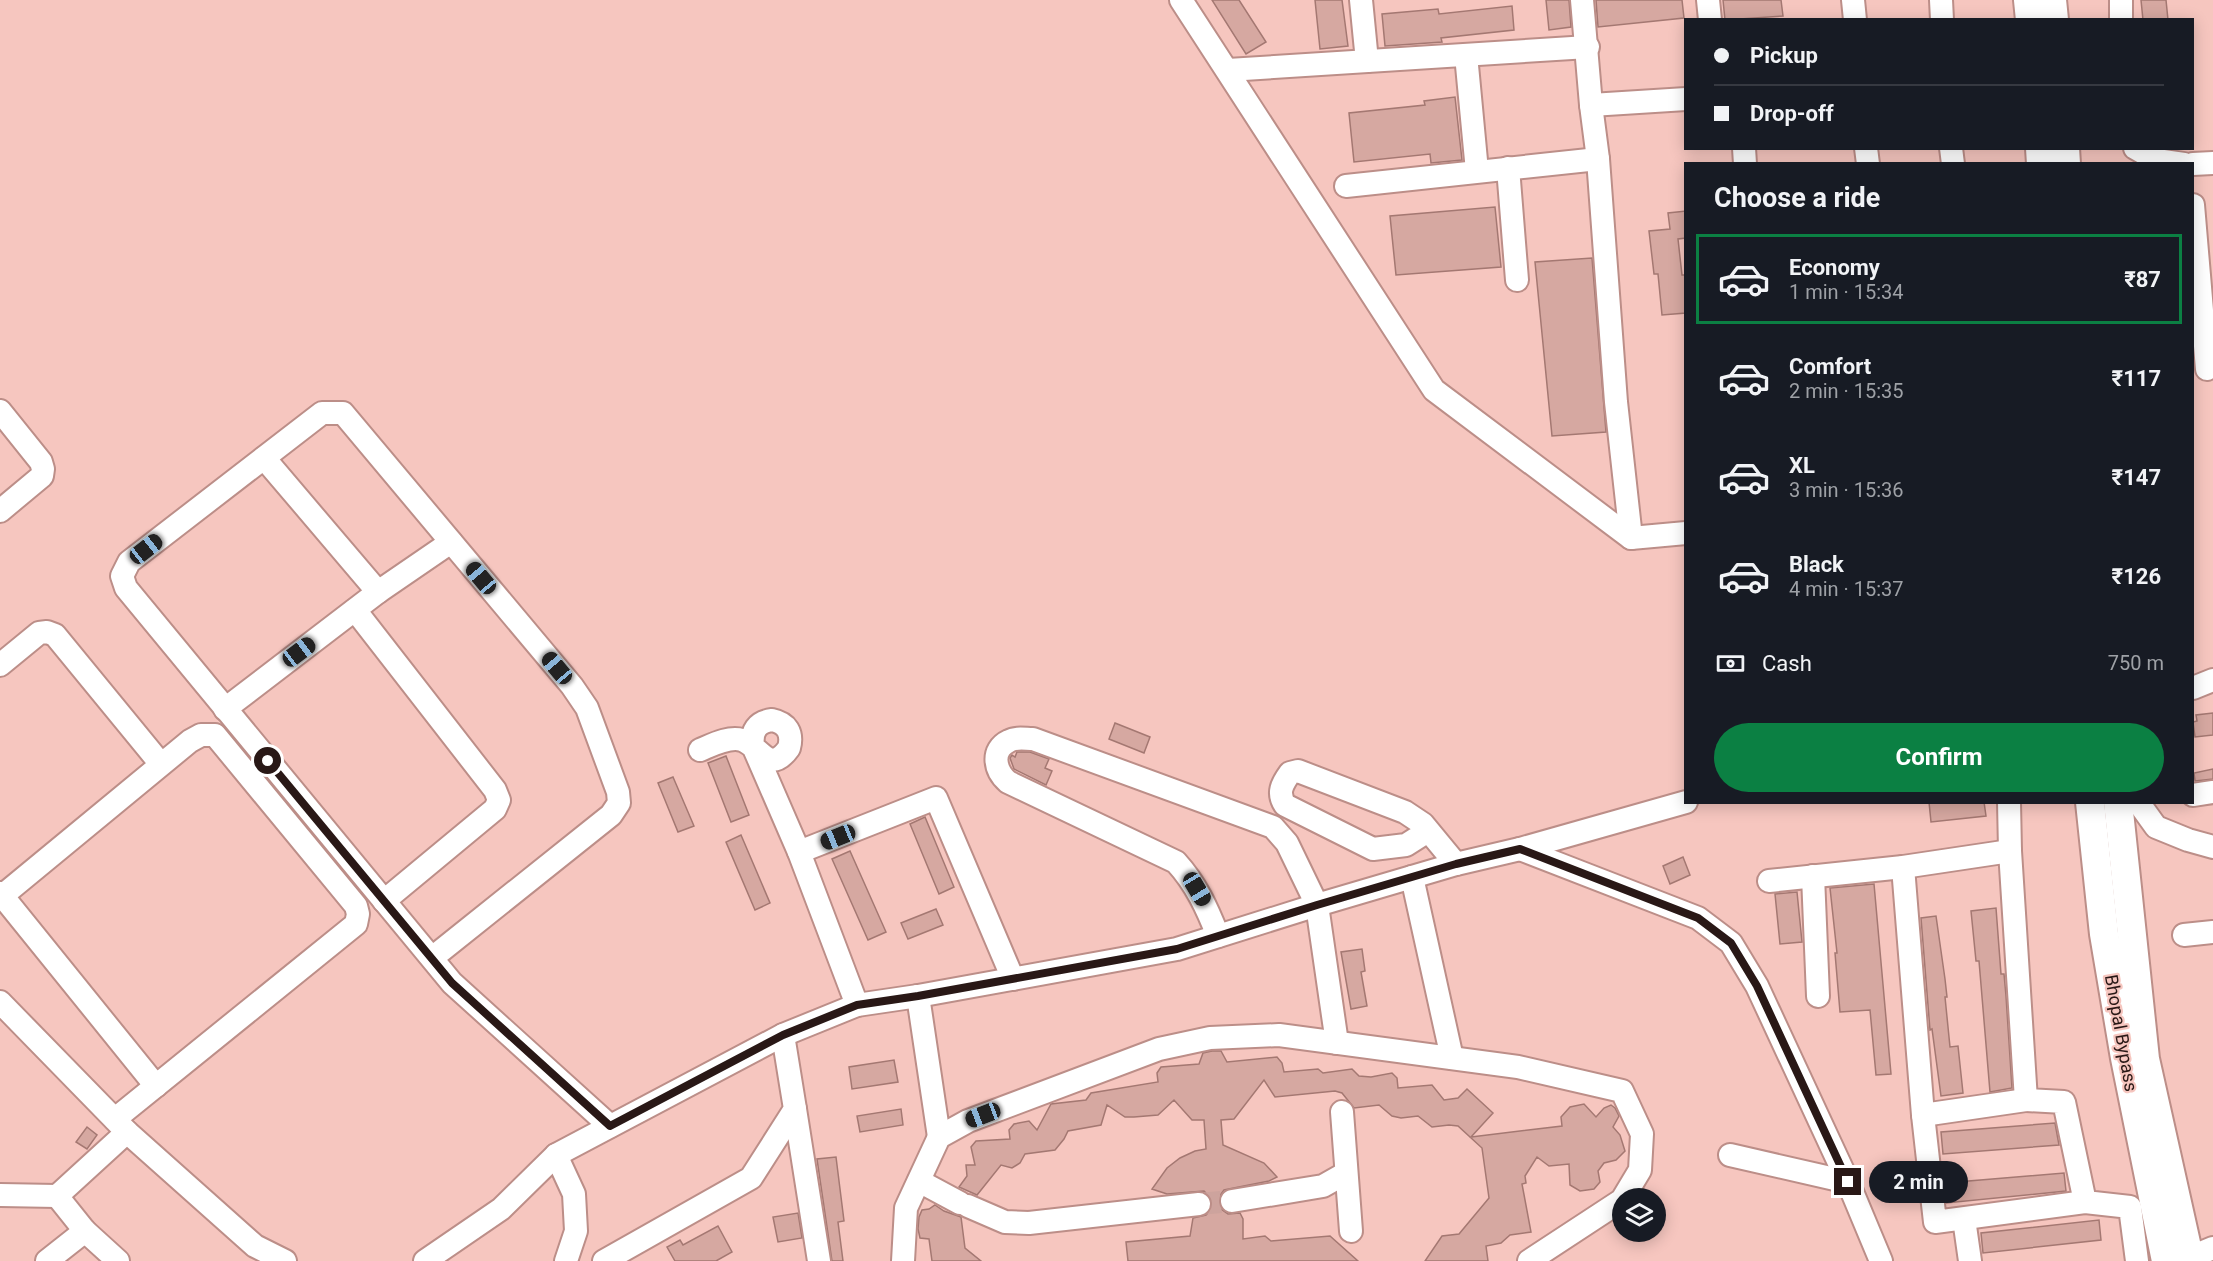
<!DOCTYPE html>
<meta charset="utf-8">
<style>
:root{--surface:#171b24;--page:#242831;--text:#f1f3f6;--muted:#9ea1a6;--line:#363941;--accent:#0b8043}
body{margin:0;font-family:Roboto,sans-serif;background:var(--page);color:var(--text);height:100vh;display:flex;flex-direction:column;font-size:22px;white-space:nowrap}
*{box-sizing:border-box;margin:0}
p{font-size:20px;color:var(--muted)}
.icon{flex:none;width:33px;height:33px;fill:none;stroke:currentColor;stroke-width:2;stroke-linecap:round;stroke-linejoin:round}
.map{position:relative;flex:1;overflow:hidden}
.panel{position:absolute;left:1684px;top:162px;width:510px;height:642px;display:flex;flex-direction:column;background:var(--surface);border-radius:0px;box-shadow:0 3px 15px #0003}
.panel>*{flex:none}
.banner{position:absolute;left:1684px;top:18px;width:510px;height:132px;border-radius:0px;box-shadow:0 3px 15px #0003;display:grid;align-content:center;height:132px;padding:0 30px;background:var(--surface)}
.tools{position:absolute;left:1612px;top:1188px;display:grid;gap:12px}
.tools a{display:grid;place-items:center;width:54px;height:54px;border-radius:50%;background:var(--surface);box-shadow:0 3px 15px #0003;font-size:30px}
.end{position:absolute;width:27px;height:27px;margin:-14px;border:8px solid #291816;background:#fff;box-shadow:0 0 0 3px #fff}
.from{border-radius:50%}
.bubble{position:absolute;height:42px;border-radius:21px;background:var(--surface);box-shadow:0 3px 15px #0003;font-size:20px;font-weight:700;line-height:42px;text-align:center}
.car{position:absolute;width:18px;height:36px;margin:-18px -9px;border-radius:8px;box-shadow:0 0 4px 2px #0007;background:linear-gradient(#222 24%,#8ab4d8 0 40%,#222 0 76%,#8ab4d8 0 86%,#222 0)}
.banner b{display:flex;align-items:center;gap:21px;height:57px;font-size:22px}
.banner b+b{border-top:2px solid var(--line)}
.banner i{width:15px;height:15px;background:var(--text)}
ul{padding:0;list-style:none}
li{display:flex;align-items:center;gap:18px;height:90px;margin:0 12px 9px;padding:0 18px;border:3px solid transparent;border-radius:0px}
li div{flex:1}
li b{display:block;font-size:22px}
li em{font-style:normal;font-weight:700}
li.on{border-color:var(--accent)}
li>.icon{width:54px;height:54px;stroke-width:1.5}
h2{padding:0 30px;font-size:27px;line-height:72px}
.pay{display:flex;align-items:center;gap:15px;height:66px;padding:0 30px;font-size:22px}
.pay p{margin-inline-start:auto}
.cta{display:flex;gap:12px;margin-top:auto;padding:12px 30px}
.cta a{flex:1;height:69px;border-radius:36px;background:var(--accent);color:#fff;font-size:24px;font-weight:700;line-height:69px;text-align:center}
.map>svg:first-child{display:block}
.building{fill:#d6a8a1;stroke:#a47872;stroke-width:1.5}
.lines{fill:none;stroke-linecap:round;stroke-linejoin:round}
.minor-tunnel{stroke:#cda39d;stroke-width:22;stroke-dasharray:22 11;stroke-linecap:butt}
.minor-casing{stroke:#bc8e88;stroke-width:26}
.major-casing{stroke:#bc8e88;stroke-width:32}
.minor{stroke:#fff;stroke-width:22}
.major{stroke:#fff;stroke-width:28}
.route{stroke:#291816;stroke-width:8}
.labels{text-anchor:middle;stroke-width:4.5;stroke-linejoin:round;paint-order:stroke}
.street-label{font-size:18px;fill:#291816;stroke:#f6c6bf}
</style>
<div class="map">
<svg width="2213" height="1261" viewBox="0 0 2213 1261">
<rect width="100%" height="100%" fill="#f6c6bf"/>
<!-- building -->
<g class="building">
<polygon points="1212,0 1239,0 1266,42 1246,54"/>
<polygon points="1315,0 1342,0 1348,46 1320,49"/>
<polygon points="1546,0 1569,0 1571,27 1549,30"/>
<polygon points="1596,0 1682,0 1684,18 1598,27"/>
<polygon points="1723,0 1781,0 1783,16 1725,20"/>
<polygon points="2141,0 2166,0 2168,20 2143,20"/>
<polygon points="1512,6 1514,30 1441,38 1442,42 1385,46 1382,14 1438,9 1439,14"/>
<polygon points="1455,97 1462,160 1431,163 1430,154 1354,162 1349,113 1425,105 1424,101"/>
<polygon points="1495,207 1501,267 1396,275 1390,216"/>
<polygon points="1686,211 1686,238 1678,239 1682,275 1686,275 1686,313 1662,315 1658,274 1654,274 1649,231 1670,229 1668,213"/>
<polygon points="1592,258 1606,432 1552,436 1535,262"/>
<polygon points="2213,713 2213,735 2195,737 2193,722 2197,721 2196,715"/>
<polygon points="1115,723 1150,737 1144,753 1109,739"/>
<polygon points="1017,752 1030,752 1049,759 1045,768 1052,771 1046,785 1014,769 1010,758 1012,755 1015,757"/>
<polygon points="726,756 749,815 731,822 708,763"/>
<polygon points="2213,769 2213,779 2195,781 2194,773"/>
<polygon points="673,777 694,826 678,832 658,783"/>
<polygon points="1929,802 1984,802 1986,816 1931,822"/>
<polygon points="925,817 954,887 939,894 910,824"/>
<polygon points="741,835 770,903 755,910 726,842"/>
<polygon points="850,851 886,932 868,940 832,859"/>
<polygon points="1683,857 1690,875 1670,884 1663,866"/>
<polygon points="1874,884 1891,1074 1876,1075 1870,1010 1840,1012 1835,953 1837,953 1830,888"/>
<polygon points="1797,892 1802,942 1780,944 1775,894"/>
<polygon points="1996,908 2001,974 2004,974 2006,996 2012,1088 1990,1092 1979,961 1976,961 1971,911"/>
<polygon points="936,909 943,925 908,939 901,923"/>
<polygon points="1936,916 1945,979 1947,997 1945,997 1950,1047 1958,1046 1963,1093 1941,1096 1932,1029 1930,1030 1921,918"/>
<polygon points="1362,949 1365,971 1361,972 1367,1006 1351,1009 1341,952"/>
<polygon points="1212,1051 1221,1051 1227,1062 1277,1057 1282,1063 1284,1072 1318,1069 1323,1073 1352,1069 1359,1076 1371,1077 1392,1073 1397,1078 1398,1088 1432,1085 1444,1100 1458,1098 1467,1089 1493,1113 1471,1137 1562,1126 1561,1117 1570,1107 1584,1104 1596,1117 1604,1108 1611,1105 1615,1108 1619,1116 1613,1127 1620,1135 1625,1151 1616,1160 1604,1163 1598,1171 1600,1182 1594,1189 1580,1191 1570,1185 1569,1164 1549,1166 1537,1157 1525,1176 1526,1183 1522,1184 1531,1232 1510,1235 1501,1243 1486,1246 1488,1261 1425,1261 1442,1236 1459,1234 1489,1198 1482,1148 1458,1126 1449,1125 1432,1127 1418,1116 1401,1118 1392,1116 1379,1105 1354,1108 1342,1093 1335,1091 1275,1097 1264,1080 1234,1119 1221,1120 1223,1145 1264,1163 1277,1177 1269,1181 1224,1190 1219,1197 1221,1209 1228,1214 1240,1213 1243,1219 1243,1239 1265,1236 1271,1241 1330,1236 1358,1261 1128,1261 1126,1242 1190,1236 1193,1218 1206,1215 1212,1209 1210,1197 1204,1191 1167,1194 1152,1189 1167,1168 1180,1158 1195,1151 1206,1149 1204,1120 1192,1120 1174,1100 1158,1115 1134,1117 1125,1117 1107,1105 1101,1125 1068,1131 1064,1139 1055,1150 1025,1154 1020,1163 1012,1168 1001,1165 977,1195 959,1187 967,1176 966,1165 975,1165 971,1147 976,1141 1010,1139 1009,1130 1014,1124 1029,1121 1037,1130 1051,1104 1086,1100 1091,1093 1158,1082 1157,1073 1161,1067 1199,1064 1203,1053"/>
<polygon points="894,1060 898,1082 852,1089 849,1067"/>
<polygon points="901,1109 903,1125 860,1132 857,1116"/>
<polygon points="2055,1123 2059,1145 1943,1154 1941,1132"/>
<polygon points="87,1127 97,1135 87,1149 76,1142"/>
<polygon points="836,1157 844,1221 838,1222 843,1261 832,1261 817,1159"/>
<polygon points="2064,1173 2066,1191 1946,1203 1945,1183"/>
<polygon points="935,1205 944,1211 961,1217 965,1248 981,1261 932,1261 929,1239 920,1238 918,1229 919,1217 922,1210 929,1209"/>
<polygon points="798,1213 802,1238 778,1242 773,1217"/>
<polygon points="2099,1220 2101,1240 1983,1253 1981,1233"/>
<polygon points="718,1226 732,1252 716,1261 675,1261 667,1247 680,1240 683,1245"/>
</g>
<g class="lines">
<!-- minor-tunnel -->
<polyline class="minor-tunnel" points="1199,1204 1232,1201"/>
<!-- minor casing -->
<g class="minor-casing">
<g id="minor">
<polyline points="1181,0 1434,390 1631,538 1686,533"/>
<polyline points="1361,0 1367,61"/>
<polyline points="1582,0 1591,105 1598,159 1616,402 1631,538"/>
<polyline points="1708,0 1710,20"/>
<polyline points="1853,0 1855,20"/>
<polyline points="1941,0 1942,20"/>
<polyline points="2121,20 2121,0"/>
<polyline points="1466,55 1477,171"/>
<polyline points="1228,70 1588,47"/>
<polyline points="1591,105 1686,99"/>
<polyline points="1744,148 1745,164"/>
<polyline points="1866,148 1868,164"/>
<polyline points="1951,148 1953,164"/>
<polyline points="2135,148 2156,160 2184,164"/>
<polyline points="2193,164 2213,163"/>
<polyline points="1508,168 1517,280"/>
<polyline points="1346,186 1598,159"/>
<polyline points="2193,205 2207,369"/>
<polyline points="0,411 41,462 43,469 42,476 0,511"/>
<polyline points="264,458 378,592"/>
<polyline points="355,610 495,790 499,800 495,809 384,901"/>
<polyline points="0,665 39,633 47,632 55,635 160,763"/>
<polyline points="2193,688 2213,680"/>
<polyline points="225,709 378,592 451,542"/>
<path d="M700,750C712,745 729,736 742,740C760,746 769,776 789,748C793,733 787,723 772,720C757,722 751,731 753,746L799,852L857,1005"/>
<polyline points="2193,795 2213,792"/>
<polyline points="2009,802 2010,851 2026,1100 2064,1102 2085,1202 2130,1207 2137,1261"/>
<polyline points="2138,802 2156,827 2188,840 2213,847"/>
<path d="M1428,831L1406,845L1373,849L1285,805C1277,793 1282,784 1290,773L1298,771L1405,812L1423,824L1456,864"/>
<polyline points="1520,849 1698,918 1731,943 1757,986 1848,1182 1881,1261"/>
<polyline points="799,852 936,798 1013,979"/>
<polyline points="1903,867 1923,1115 1935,1222 2085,1202"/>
<polyline points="1813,876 1818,996"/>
<polyline points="1412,877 1452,1058"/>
<polyline points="1769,881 1903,867 2010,851"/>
<polyline points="0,893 156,1086"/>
<polyline points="2,896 190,741 201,735 215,735 356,906 358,914 356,924 115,1119"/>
<polyline points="2184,935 2213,932"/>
<path d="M1218,936C1207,908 1196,884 1176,862L1008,782C995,771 990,750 1009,741C1016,737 1025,739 1033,739L1273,827L1287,843L1317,905L1337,1043"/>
<polyline points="432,958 611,815 619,803 618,792 587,708 572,686 343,413 322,413 129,562 122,576 126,588 452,983 610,1126"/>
<polyline points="918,996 939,1137"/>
<polyline points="0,1002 127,1132 255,1246 285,1261"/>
<polyline points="795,1109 819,1261"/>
<polyline points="1342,1112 1351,1231"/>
<polyline points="1923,1115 2026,1100"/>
<polyline points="556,1155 574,1194 576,1231 566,1261"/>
<polyline points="1730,1155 1848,1182"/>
<polyline points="919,1181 960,1203"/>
<polyline points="0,1195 57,1196 127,1132"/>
<polyline points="57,1196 85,1231 118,1261"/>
<polyline points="1232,1201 1323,1186 1346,1173"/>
<polyline points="968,1206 1005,1222 1029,1223 1199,1204"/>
<polyline points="1964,1219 1970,1261"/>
<polyline points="2189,1258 2213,1248"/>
<polyline points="47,1261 85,1231"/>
<polyline points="425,1261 501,1209 556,1155 783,1035 857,1005 918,996 1177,949 1317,905 1456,864 1520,849 1686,802"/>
<polyline points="604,1261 751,1178 795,1109 783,1035"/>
<polyline points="903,1261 906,1208 939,1137 968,1121 1159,1049 1210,1038 1279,1035 1518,1067 1622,1091 1642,1134 1640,1170 1622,1200 1529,1261"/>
</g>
</g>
<!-- major casing -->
<g class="major-casing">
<g id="major">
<polyline points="2028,0 2030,20"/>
<polyline points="2052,0 2054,20"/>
<polyline points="2040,148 2041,164"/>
<polyline points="2065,148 2066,164"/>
<polyline points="2090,802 2104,934 2125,1058 2166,1261"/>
<polyline points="2118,802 2145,1059 2190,1261"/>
</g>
</g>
<!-- minor -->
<use href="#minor" class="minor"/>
<!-- major -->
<use href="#major" class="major"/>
</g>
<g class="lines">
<!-- route -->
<polyline class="route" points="268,761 452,983 610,1126 783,1035 857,1005 918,996 1177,949 1317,905 1456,864 1520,849 1698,918 1731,943 1757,986 1848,1182"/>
</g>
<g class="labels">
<!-- street labels -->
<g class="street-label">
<text transform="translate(2121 1033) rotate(80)" y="6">Bhopal Bypass</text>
</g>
</g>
</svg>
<div class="tools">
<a><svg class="icon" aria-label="layers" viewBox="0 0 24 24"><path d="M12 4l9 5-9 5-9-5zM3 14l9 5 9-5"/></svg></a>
</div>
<i class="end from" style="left:268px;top:761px"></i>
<i class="end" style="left:1848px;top:1182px"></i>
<div class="bubble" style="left:1869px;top:1161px;width:99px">2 min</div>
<i class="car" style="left:146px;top:549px;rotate:52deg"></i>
<i class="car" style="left:481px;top:578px;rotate:320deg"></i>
<i class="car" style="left:299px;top:652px;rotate:53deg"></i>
<i class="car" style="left:557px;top:668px;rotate:320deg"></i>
<i class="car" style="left:838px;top:837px;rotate:248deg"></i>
<i class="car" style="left:1197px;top:889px;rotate:149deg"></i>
<i class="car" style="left:983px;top:1115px;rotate:249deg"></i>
<div class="banner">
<b><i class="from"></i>Pickup</b>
<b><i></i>Drop-off</b>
</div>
<section class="panel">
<h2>Choose a ride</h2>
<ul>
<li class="on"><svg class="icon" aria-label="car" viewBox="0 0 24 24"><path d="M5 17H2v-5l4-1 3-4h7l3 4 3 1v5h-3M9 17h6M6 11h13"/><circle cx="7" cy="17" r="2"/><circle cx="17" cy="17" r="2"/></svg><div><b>Economy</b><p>1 min · 15:34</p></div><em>₹87</em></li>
<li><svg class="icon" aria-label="car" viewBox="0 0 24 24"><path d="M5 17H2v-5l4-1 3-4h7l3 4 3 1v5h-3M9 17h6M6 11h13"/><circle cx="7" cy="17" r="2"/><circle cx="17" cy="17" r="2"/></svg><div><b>Comfort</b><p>2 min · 15:35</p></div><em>₹117</em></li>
<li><svg class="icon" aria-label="car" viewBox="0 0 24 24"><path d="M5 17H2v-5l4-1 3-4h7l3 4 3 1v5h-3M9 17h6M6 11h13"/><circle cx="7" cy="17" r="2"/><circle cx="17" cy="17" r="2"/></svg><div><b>XL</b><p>3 min · 15:36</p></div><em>₹147</em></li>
<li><svg class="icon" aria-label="car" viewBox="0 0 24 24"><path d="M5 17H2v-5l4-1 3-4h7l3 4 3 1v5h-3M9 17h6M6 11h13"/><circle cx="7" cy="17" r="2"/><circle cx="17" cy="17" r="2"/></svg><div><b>Black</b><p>4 min · 15:37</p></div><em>₹126</em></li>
</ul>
<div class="pay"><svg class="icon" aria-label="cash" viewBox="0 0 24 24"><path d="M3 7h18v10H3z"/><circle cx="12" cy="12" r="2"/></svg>Cash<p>750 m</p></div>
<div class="cta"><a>Confirm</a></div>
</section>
</div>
